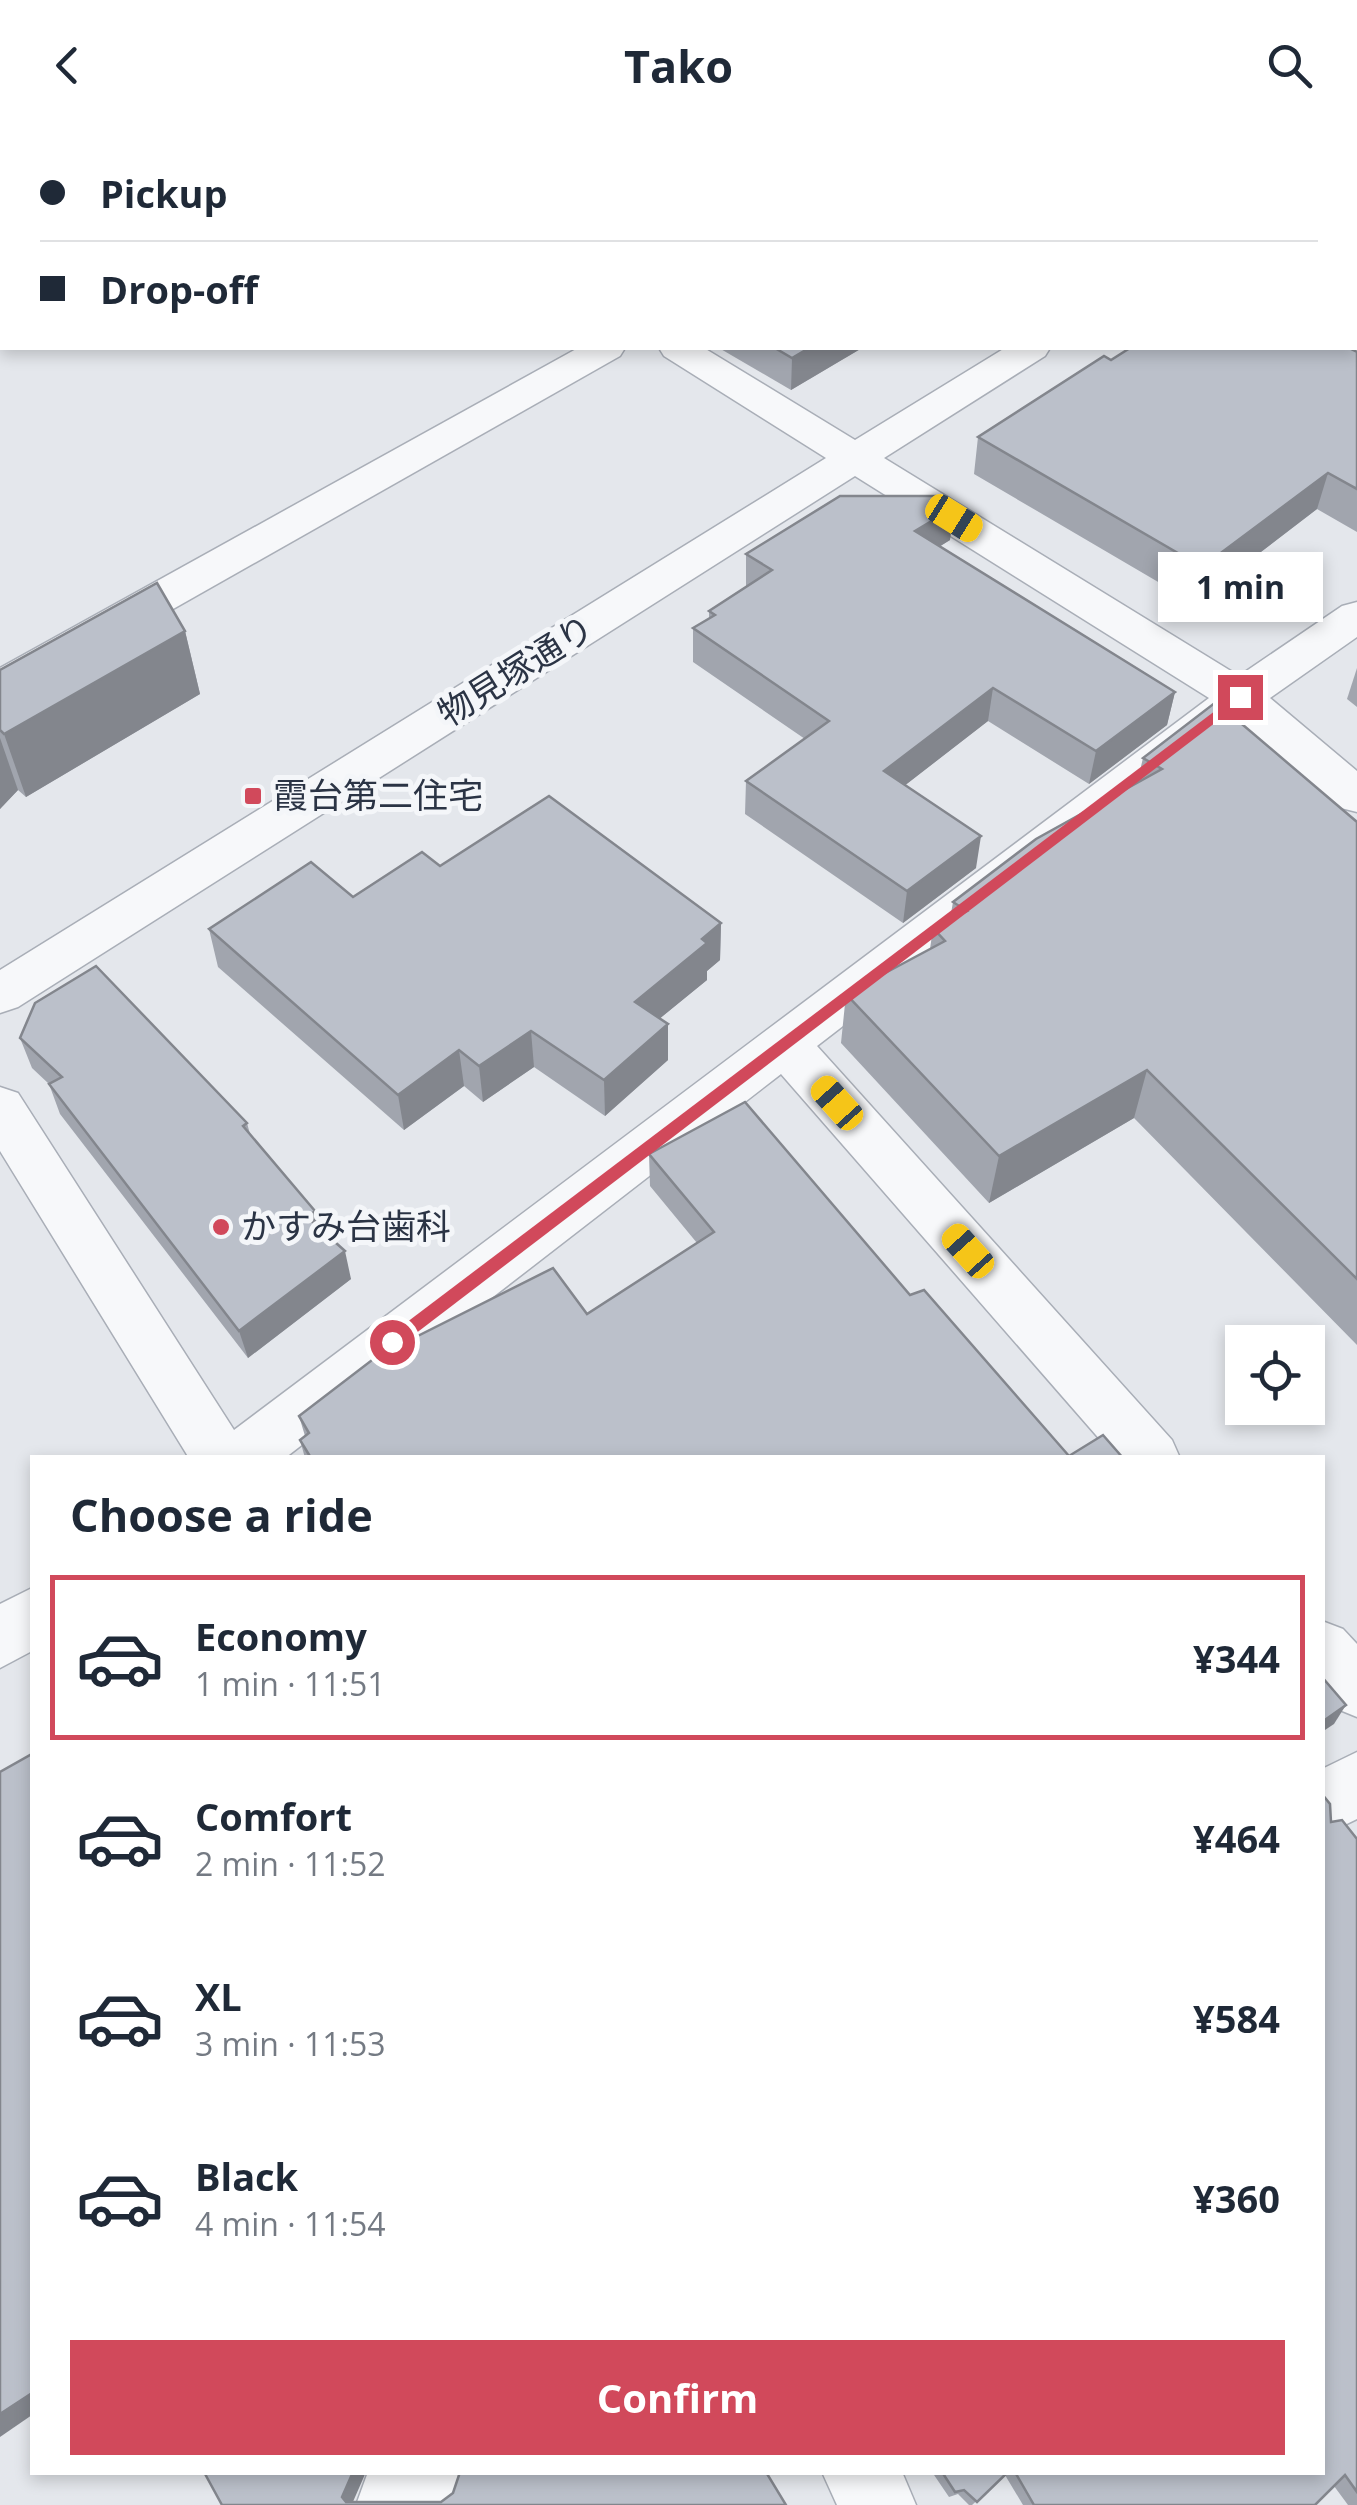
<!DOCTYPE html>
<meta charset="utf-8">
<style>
:root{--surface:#fff;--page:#f6f6f7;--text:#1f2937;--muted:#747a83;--line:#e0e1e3;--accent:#d1495b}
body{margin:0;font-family:"Open Sans","Noto Sans JP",sans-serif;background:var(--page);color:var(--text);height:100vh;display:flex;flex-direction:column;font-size:38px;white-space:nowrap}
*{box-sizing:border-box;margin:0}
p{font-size:32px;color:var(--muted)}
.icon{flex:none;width:55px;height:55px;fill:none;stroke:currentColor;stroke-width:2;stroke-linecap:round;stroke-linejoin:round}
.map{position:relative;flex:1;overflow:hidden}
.drawer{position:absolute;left:30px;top:1325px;width:1295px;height:1020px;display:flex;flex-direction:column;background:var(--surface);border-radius:0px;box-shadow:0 5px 15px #0003}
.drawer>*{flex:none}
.hud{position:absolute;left:0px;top:0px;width:1358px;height:220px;box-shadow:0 5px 15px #0003;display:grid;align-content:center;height:220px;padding:0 40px;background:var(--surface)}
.fabs{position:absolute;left:1225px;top:1195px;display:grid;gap:20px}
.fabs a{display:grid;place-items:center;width:100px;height:100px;border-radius:0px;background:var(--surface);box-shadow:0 5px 15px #0003;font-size:50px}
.end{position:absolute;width:45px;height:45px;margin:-22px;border:12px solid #d1495b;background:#fff;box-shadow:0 0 0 5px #fff}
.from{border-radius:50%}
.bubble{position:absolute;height:70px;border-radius:0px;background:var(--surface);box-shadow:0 5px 15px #0003;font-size:32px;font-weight:700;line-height:70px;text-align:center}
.car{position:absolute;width:30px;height:60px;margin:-30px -15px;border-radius:12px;box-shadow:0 0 8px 2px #0007;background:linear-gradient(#f5c518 24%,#345 0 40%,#f5c518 0 76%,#345 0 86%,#f5c518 0)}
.hud b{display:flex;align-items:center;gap:35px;height:95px;font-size:38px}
.hud b+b{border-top:2px solid var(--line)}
.hud i{width:25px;height:25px;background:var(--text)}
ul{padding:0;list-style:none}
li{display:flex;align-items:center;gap:30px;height:165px;margin:0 20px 15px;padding:0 20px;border:5px solid transparent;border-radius:0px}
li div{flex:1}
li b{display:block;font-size:38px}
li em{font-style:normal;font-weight:700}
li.selected{border-color:var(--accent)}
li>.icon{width:90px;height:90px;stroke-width:1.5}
h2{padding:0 40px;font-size:45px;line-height:120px}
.cta{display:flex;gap:20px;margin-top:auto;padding:20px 40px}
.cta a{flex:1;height:115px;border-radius:0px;background:var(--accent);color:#fff;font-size:40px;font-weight:700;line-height:115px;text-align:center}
header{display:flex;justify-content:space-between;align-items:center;height:130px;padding:0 40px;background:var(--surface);font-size:45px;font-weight:700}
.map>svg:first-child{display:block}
.green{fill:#c9d6c5}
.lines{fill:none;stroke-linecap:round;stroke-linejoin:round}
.minor-casing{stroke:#a9aeb7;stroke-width:3}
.minor{fill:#f7f8fa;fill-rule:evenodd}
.wall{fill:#a1a5ae}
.shaded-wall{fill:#83868d}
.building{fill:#bbc0ca;stroke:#83868d;stroke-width:2.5}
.route{fill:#d1495b}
.poi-dot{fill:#d1495b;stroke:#f4f6f9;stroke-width:4}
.labels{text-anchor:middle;stroke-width:10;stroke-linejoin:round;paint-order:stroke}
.street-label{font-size:35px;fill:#2b3445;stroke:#f4f6f9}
.poi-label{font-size:35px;fill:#2b3445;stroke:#f4f6f9;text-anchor:start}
</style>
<header><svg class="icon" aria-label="back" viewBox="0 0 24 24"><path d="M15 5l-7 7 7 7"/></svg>Tako<svg class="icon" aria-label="search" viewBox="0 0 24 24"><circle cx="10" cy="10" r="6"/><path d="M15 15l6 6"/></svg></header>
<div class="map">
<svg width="1357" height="2375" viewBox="0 0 1357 2375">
<rect width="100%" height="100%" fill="#e4e7ec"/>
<!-- green -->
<polygon class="green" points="355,0 714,0 709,2"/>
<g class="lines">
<!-- minor casing -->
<g class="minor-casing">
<g id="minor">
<polygon points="308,0 346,0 348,2 310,2"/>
<polygon points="1357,3 1357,25 1355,26 1355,4"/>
<polygon points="0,65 2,66 2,89 0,88"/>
<polygon points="578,218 625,218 620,226 16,568 0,572 0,538"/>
<polygon points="659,218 704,218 855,310 1005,218 1050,218 1045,226 884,328 1239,546 1342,476 1357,472 1357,507 1270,568 1357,641 1357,682 1341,678 1239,591 817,916 1172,1310 1180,1328 1116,1328 781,944 285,1328 189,1328 0,1021 0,957 18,963 234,1300 1209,568 855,346 18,877 0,883 0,840 826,328 664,226"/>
<polygon points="32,1458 32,1521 0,1538 0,1474"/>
<polygon points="1322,1491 1343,1499 1357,1514 1357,1587 1335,1578 1322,1564"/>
<polygon points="1357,1622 1357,1689 1322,1706 1322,1639"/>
<polygon points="368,2342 468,2342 457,2368 448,2375 356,2375"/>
<polygon points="822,2342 902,2342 916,2375 837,2375"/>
</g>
</g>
<!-- minor -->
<use href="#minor" class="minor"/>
</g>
<!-- wall -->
<g class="wall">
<polygon points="719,218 862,218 791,260"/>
<polygon points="1357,222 1357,402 1317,379 1194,473 974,344 978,307 1111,230"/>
<polygon points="950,410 940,416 1175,562 1167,595 1089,654 988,591 905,655 976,738 903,793 745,684 746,651 805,609 693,532 693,498 709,488 709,481 746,457 746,424"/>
<polygon points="185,501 200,564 26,667 18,660 0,679 0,540"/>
<polygon points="1357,538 1357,577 1347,569"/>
<polygon points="1143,628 1357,692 1357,1215 1134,988 989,1073 841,913 846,864 930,819 933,798 950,789 953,772 1137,653"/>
<polygon points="440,736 721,793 720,830 707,841 707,850 660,888 668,930 605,986 534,937 483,972 464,956 404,1000 218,837 209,799 353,767"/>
<polygon points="20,908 247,993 250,1004 319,1097 351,1149 248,1228 60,984 49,954 32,938"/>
<polygon points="649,1024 910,1165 1069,1326 1123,1328 305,1328 300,1310 305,1306 299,1286 587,1184 697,1113 650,1056"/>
<polygon points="1331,1692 1357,1709 1357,2375 1348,2375 1334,2356 1315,2375 1023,2375 1005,2345 972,2375 969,2375 958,2364 949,2367 932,2342 1322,2342"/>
</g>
<!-- shaded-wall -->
<g class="shaded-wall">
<polygon points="0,0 45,0 39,2 2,2 2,19 0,20"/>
<polygon points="1163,0 1185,0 1185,2 1158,2"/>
<polygon points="809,218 862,218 791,260 792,228"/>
<polygon points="1328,343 1317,379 1194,473 1202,437"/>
<polygon points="955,377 950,410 912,434 915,401"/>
<polygon points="185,501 200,564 26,667 4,604"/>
<polygon points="993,558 988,591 881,674 884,641"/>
<polygon points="1175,562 1167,595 1089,654 1096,621"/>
<polygon points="0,608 18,660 0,679"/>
<polygon points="981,706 976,738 903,793 907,761"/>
<polygon points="721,793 720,830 707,841 707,850 636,908 635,872 702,809"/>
<polygon points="668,894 668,930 605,986 604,950"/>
<polygon points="531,901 534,937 483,972 479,936"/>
<polygon points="459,920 464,956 404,1000 398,965"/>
<polygon points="1147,940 1134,988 989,1073 999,1026"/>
<polygon points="315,1081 322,1110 307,1087"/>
<polygon points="345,1121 351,1149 248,1228 239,1201"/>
<polygon points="1346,1575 1334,1594 1322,1602 1322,1592"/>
<polygon points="32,2263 32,2285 0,2307 0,2284"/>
<polygon points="353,2342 366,2342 352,2374 346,2372 342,2367"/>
</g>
<!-- building -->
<g class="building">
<polygon points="710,0 1163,0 1158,2 705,2"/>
<polygon points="775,218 809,218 792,228"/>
<polygon points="1130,218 1349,218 1357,222 1357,359 1328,343 1202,437 978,307 1104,226 1111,230"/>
<polygon points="840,366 938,366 955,377 915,401 1175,562 1096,621 993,558 884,641 981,706 907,761 746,651 829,591 693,498 715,485 709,481 772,440 746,424"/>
<polygon points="157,453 185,501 4,604 0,600 0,540"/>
<polygon points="1216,572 1357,692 1357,1149 1147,940 999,1026 846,864 945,811 933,798 967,781 953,772 1036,709 1162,639 1143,628"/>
<polygon points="549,666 721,793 702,809 707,813 635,872 668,894 604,950 531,901 479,936 459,920 398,965 209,799 311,732 353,767 422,722 440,736"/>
<polygon points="96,836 247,993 243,996 315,1081 307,1087 345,1121 239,1201 49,954 62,947 20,908 35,873"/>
<polygon points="745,972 910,1165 924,1160 1069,1326 1103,1305 1123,1328 311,1328 300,1310 309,1303 299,1286 376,1227 553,1138 587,1184 714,1102 649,1024"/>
<polygon points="1322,1547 1346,1575 1322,1592"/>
<polygon points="32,1624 32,2263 0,2284 0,1642"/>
<polygon points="1322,1664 1330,1674 1331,1692 1342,1690 1357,1709 1357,2362 1345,2345 1315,2375 1034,2375 1015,2342 1322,2342"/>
<polygon points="204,2342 353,2342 342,2367 346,2372 441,2372 453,2363 460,2342 766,2342 786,2375 222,2375"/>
<polygon points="942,2342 1008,2342 977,2372 964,2360 955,2362"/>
</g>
<!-- route -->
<polygon class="route" points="1240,562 1247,567 1245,570 398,1217 386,1217 386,1208"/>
<!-- markers -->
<g class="poi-dot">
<rect x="243" y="656" width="20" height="20" rx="5"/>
<circle cx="221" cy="1097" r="10"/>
</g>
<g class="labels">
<!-- street labels -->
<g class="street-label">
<text transform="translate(516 541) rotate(-32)" y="12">物見塚通り</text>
</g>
<!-- poi labels -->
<g class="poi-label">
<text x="273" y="678">霞台第二住宅</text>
<text x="241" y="1109">かすみ台歯科</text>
</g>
</g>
</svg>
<div class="fabs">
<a><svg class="icon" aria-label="locate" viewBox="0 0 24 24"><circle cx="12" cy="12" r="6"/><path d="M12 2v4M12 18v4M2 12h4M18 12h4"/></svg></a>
</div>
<i class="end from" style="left:392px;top:1212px"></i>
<i class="end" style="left:1240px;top:567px"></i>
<div class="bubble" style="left:1158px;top:422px;width:165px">1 min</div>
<i class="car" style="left:954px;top:388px;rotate:122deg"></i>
<i class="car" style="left:837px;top:973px;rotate:318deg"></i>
<i class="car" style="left:968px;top:1121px;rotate:318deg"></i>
<div class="hud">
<b><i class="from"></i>Pickup</b>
<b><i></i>Drop-off</b>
</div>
<section class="drawer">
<h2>Choose a ride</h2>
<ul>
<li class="selected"><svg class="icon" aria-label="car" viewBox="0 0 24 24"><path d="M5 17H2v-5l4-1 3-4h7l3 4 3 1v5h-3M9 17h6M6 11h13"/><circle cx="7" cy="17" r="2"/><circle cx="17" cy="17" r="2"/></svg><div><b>Economy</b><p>1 min · 11:51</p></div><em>¥344</em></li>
<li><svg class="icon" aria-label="car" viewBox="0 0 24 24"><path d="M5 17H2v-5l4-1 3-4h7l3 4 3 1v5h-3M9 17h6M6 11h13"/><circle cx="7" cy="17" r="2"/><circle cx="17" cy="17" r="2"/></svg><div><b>Comfort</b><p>2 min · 11:52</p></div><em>¥464</em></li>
<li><svg class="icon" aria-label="car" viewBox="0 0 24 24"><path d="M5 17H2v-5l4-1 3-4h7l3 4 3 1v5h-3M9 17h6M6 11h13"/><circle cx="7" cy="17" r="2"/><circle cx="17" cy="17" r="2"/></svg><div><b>XL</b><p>3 min · 11:53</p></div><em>¥584</em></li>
<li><svg class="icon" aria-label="car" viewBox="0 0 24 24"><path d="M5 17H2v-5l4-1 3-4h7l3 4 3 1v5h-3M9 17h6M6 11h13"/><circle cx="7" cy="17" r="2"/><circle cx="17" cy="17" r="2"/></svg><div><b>Black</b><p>4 min · 11:54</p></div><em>¥360</em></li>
</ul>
<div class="cta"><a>Confirm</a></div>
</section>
</div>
